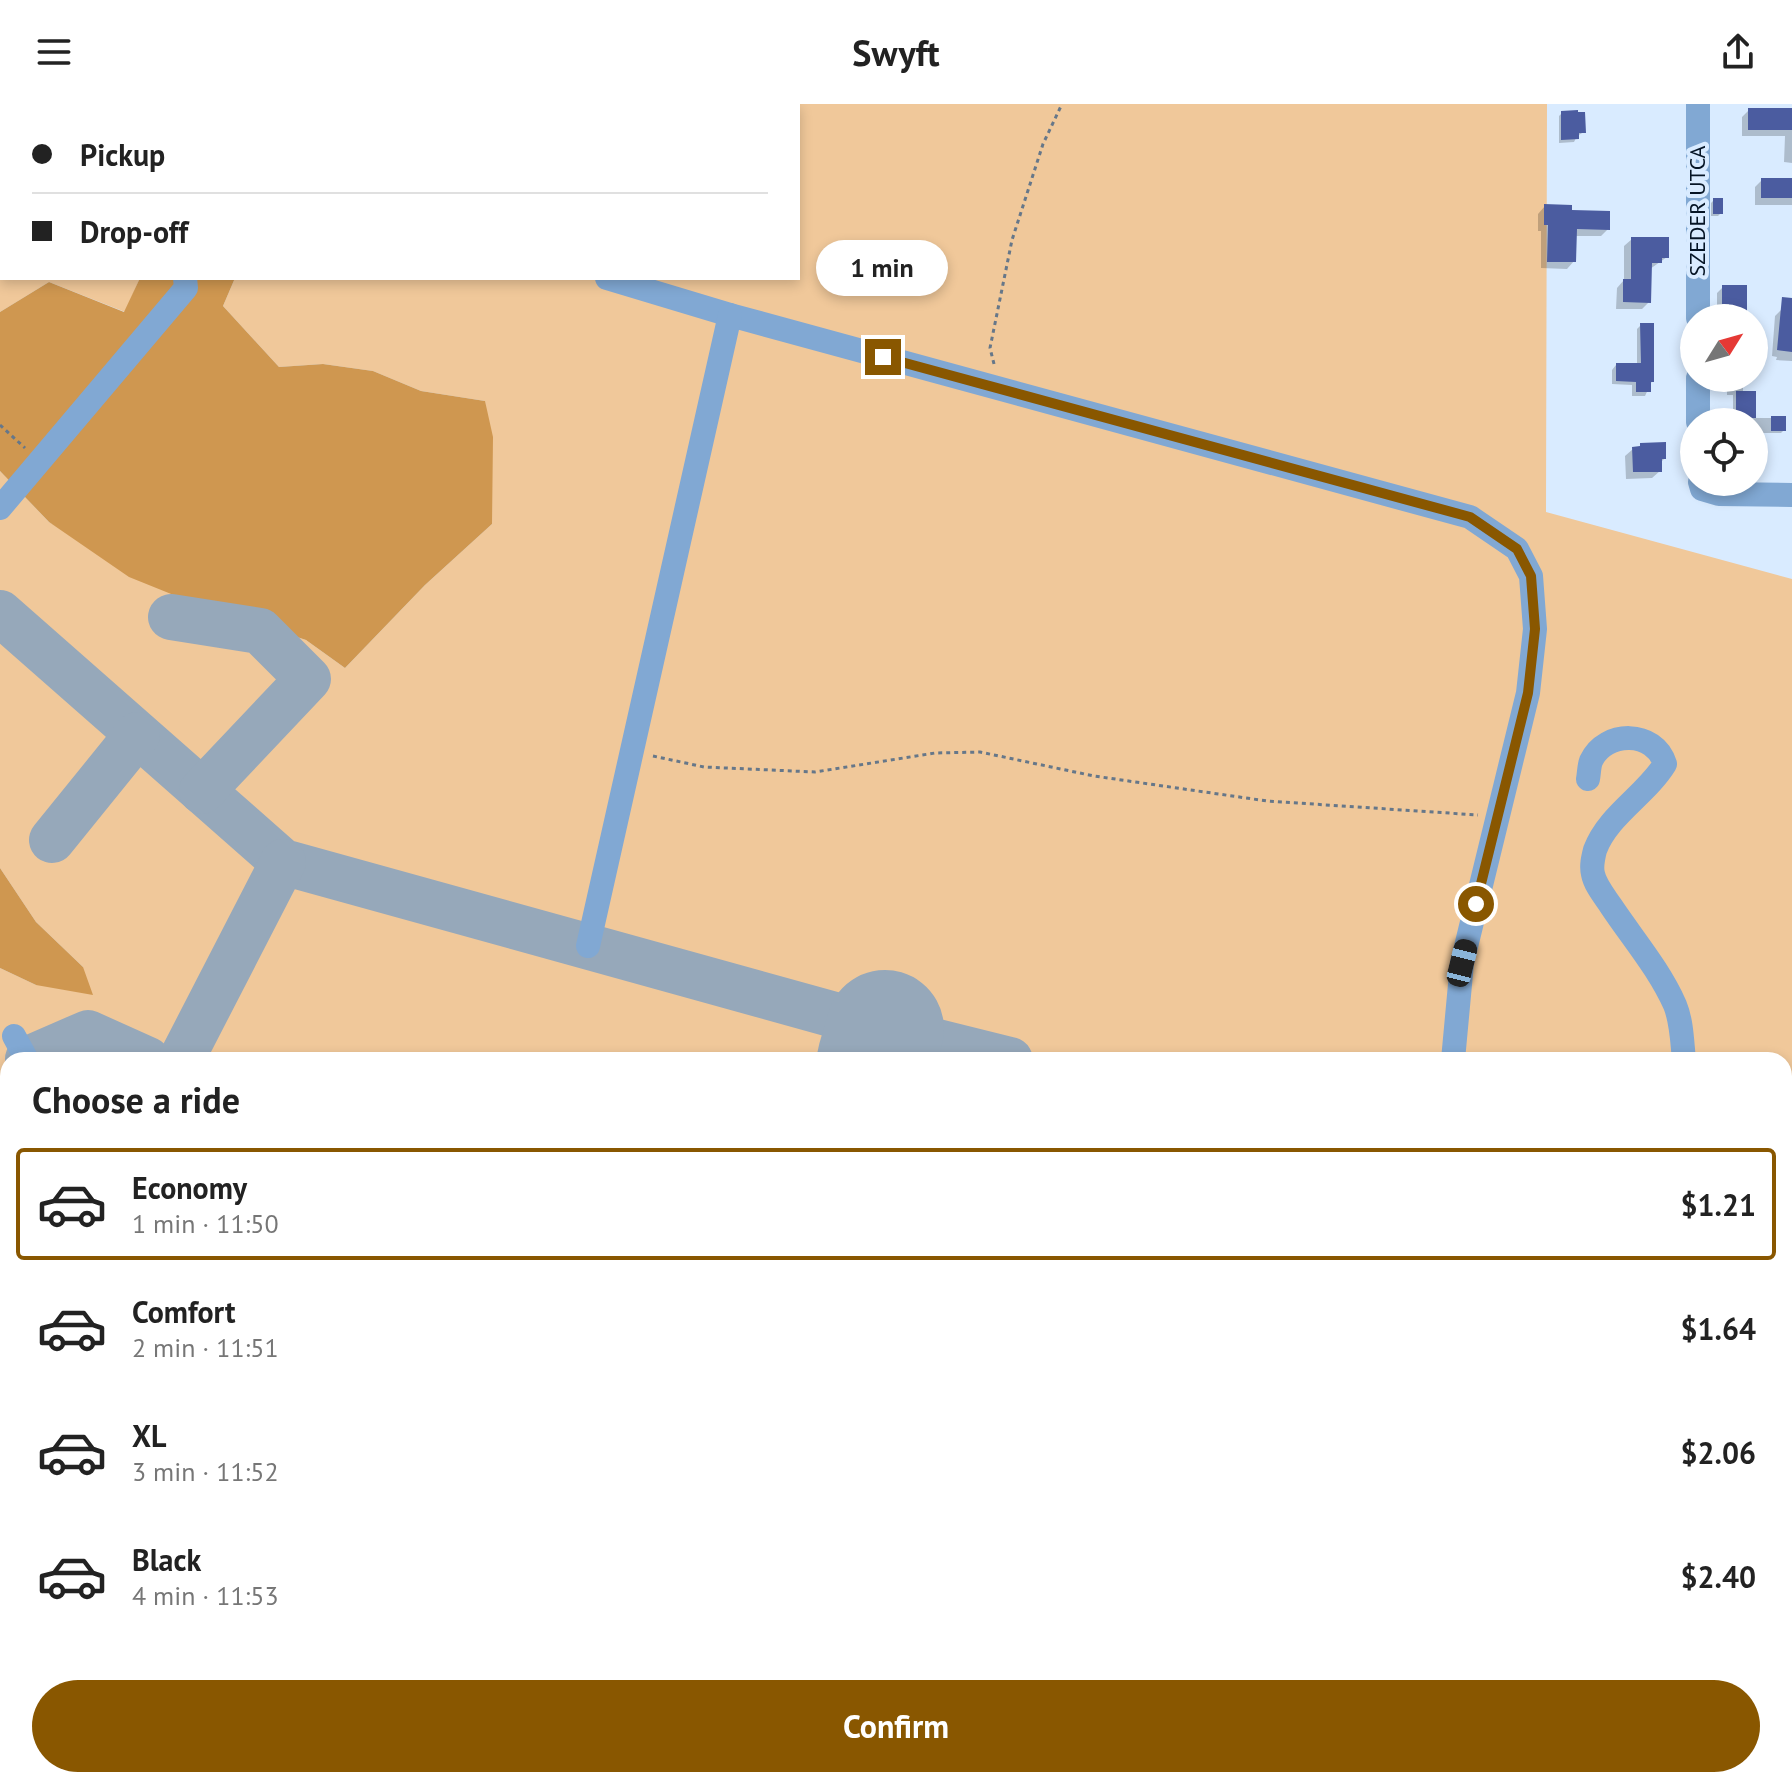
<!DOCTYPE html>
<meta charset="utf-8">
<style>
:root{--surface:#fff;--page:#f2f2f2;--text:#222;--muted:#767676;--line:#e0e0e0;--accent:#895700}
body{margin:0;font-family:"PT Sans",sans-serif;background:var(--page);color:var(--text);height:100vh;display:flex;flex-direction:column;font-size:30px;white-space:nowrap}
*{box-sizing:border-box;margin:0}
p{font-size:26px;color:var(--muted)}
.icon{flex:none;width:44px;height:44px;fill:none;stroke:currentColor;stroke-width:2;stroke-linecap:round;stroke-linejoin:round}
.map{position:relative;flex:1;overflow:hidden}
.sheet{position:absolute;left:0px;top:948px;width:1792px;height:736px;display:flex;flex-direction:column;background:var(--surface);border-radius:24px 24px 0 0;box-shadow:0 4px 12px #0003}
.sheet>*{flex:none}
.hud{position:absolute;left:0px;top:0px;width:800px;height:176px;box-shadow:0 4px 12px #0003;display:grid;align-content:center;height:176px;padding:0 32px;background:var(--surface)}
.needle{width:52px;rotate:53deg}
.buttons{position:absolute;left:1680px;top:200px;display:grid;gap:16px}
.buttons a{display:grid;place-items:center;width:88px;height:88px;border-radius:50%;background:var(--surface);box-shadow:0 4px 12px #0003;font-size:40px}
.end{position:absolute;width:36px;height:36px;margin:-18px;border:10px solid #895700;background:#fff;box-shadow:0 0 0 4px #fff}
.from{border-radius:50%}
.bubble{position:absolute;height:56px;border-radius:28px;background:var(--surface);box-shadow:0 4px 12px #0003;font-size:26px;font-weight:700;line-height:56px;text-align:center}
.car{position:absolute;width:24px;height:48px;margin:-24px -12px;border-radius:10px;box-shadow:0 0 6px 2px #0007;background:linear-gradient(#222 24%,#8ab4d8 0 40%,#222 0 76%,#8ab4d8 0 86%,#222 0)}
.hud b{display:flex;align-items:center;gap:28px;height:76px;font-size:30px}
.hud b+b{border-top:2px solid var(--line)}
.hud i{width:20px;height:20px;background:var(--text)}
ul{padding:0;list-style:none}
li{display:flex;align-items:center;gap:24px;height:112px;margin:0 16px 12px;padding:0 16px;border:4px solid transparent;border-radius:8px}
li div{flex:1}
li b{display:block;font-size:30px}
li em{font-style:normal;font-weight:700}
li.active{border-color:var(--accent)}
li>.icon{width:72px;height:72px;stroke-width:1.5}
h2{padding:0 32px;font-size:36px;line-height:96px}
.action{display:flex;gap:16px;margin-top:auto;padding:16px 32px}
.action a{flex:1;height:92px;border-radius:48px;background:var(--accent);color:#fff;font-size:32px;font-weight:700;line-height:92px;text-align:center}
header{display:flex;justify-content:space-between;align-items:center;height:104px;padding:0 32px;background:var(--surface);font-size:36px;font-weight:700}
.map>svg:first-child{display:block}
.built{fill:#c6daf0}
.green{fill:#f0c89a}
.forest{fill:#cf9750}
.shadow{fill:#0003}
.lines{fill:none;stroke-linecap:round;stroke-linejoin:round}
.taxiway{stroke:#96a8ba;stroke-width:46}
.runway{stroke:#96a8ba;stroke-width:118}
.building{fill:#4b5ca0}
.path{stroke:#667789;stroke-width:3;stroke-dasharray:4 4;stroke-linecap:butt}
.minor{stroke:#81a8d3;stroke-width:24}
.route{stroke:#895700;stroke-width:10}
.labels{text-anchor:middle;stroke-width:8;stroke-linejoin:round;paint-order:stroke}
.street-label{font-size:22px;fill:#051425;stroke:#d9ebff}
</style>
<header><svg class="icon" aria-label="menu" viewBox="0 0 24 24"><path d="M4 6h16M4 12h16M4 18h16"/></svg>Swyft<svg class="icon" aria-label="share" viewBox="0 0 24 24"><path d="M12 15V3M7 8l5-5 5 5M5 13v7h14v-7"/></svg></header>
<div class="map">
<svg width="1792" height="1684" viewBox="0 0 1792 1684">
<rect width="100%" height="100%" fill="#d9ebff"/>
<!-- built -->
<polygon class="built" points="1404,1676 1511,1676 1509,1684 1402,1684"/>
<!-- green -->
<g class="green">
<polygon points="111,0 1547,0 1546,408 1792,475 1792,1684 1509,1684 1511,1676 1784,1676 1784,956 8,956 8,1676 1077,1676 1074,1684 0,1684 0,864 36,881 83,863 36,818 0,764 0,367 49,418 191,498 306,536 345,564 425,481 492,420 485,297 421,287 373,267 323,260 279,263 223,202 235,174 798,174 798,2"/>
<polygon points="0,75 2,174 140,174 125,208 49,178 0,208"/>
</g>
<!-- forest -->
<g class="forest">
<polygon points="0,0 111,0 119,2 2,2 2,76"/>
<polygon points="140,174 235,174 223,202 279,263 323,260 373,267 421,287 485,297 493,333 492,420 425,481 345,564 306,536 191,498 129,473 49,418 0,367 0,208 49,178 124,208"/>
<polygon points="0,764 36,818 83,863 93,891 36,881 0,864"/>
</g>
<!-- shadow -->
<g class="shadow">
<polygon points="1749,6 1792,7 1792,59 1784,58 1785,32 1742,32 1742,13"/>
<polygon points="1562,9 1584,28 1577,32 1574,38 1559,39 1559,12"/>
<polygon points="1762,76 1792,76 1792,101 1755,101 1755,83"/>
<polygon points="1714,96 1721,109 1718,112 1711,112 1711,99"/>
<polygon points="1545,102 1570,108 1608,125 1601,132 1575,132 1574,157 1567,165 1541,164 1541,127 1538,127 1538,110"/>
<polygon points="1632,135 1667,153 1650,165 1649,198 1642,205 1616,205 1617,184 1624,176 1624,142"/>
<polygon points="1723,183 1745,209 1740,214 1724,214 1724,205 1717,205 1717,189"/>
<polygon points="1782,205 1792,205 1792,257 1776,256 1777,253 1772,252 1775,212"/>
<polygon points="1641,221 1652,277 1645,292 1632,292 1632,281 1612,280 1612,266 1616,261 1637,261 1637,225"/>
<polygon points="1727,274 1743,274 1743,289 1754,314 1784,314 1784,326 1781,329 1754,329 1754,318 1733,318 1733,291 1727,291"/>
<polygon points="1633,345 1664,355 1660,359 1660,367 1652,374 1626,375 1625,352"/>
<polygon points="1578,948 1618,956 1571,956"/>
<polygon points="1792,1326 1792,1384 1784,1382 1784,1334"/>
</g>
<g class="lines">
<!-- taxiway -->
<g class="taxiway">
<polyline points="0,509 283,758 885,925 1010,956"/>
<polyline points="171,513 260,527 308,575 202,687"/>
<polyline points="52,736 137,631"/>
<polyline points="28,955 88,929 148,956"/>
<polyline points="181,956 283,758"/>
<polyline points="0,1110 8,1114"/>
<polyline points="0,1308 8,1293"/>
<polyline points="0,1596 4,1594"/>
<polyline points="1397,1684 1399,1676"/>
</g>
<!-- runway -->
<g class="runway">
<polyline points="876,956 885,925"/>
<polyline points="678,1684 681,1676"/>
</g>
</g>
<!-- building -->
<g class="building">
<rect x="1748" y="4" width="44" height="22"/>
<polygon points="1578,6 1578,8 1585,8 1586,29 1579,29 1579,35 1561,36 1561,7"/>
<rect x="1761" y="74" width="31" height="20"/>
<rect x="1713" y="94" width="10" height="16"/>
<polygon points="1544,100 1572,101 1572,106 1610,107 1610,126 1577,125 1576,158 1547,158 1548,121 1544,121"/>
<polygon points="1631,133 1669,133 1669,154 1662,154 1662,159 1652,159 1651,199 1623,198 1623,175 1631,175"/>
<polygon points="1722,181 1747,181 1747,210 1729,210 1729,200 1722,200"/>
<polygon points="1782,193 1792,194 1792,248 1777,246"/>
<polygon points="1640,219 1654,219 1654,278 1651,278 1651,288 1636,288 1636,278 1616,277 1616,259 1641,259"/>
<rect x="1736" y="287" width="20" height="27"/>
<rect x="1771" y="312" width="15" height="15"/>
<polygon points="1666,338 1666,355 1662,355 1662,368 1633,368 1632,343 1640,342 1640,339"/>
</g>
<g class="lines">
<!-- path -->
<g class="path">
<polyline points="994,260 990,244 1012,136 1043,40 1062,0"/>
<polyline points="0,321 25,344"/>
<polyline points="653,652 704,663 815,668 935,649 980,648 1094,672 1267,697 1478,711"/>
<polyline points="1070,1684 1072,1676"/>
</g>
<!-- minor -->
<g class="minor">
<polyline points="0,1 6,2"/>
<polyline points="607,174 730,211 1470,413 1517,445 1531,472 1535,525 1528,589 1462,859 1453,956"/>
<polyline points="1698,214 1698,0"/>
<polyline points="1698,274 1698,318"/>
<polyline points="1700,378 1702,385 1719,390 1792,391"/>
<polyline points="0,404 186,184 185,174"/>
<path d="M1588,675C1589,670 1589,662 1591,657C1605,626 1655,626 1665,660C1646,691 1608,711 1595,746C1593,754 1591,762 1593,770C1595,781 1605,793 1611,802C1633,835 1659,865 1675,901C1682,918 1682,938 1684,956"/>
<polyline points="588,842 730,211"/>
<polyline points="14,932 27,956"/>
<polyline points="0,1034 8,1021"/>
<polyline points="1784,1258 1792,1259"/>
</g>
</g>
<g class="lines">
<!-- route -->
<polyline class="route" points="883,253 1470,413 1517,445 1531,472 1535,525 1528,589 1476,800"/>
</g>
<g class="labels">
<!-- street labels -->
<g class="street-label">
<text transform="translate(1697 107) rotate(-90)" y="8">SZEDER UTCA</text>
</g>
</g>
</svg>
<div class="buttons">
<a><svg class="needle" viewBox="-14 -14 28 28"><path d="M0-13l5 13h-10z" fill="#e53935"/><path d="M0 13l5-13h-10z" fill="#767676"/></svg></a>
<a><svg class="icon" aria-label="locate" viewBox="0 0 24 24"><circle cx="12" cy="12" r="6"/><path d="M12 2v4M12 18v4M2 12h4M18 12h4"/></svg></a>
</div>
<i class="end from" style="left:1476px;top:800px"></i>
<i class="end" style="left:883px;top:253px"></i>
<div class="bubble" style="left:816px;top:136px;width:132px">1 min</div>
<i class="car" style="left:1462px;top:859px;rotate:14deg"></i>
<div class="hud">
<b><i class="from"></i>Pickup</b>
<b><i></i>Drop-off</b>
</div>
<section class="sheet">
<h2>Choose a ride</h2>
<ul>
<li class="active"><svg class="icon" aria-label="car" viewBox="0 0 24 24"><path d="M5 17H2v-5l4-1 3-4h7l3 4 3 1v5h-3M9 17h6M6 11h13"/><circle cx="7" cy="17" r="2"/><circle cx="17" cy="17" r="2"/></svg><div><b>Economy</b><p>1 min · 11:50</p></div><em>$1.21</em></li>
<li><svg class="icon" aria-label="car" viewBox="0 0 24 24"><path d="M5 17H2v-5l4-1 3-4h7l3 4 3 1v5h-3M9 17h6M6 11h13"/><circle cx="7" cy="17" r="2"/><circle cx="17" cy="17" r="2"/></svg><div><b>Comfort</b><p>2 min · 11:51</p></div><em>$1.64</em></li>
<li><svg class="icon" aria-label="car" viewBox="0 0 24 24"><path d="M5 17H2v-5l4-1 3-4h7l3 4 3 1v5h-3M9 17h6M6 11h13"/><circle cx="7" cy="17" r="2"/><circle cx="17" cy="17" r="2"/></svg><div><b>XL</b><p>3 min · 11:52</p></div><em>$2.06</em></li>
<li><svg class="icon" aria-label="car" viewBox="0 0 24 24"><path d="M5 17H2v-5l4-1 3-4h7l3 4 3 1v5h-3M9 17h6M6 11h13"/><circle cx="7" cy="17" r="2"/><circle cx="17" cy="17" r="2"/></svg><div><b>Black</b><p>4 min · 11:53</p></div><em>$2.40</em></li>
</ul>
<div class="action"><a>Confirm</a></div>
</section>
</div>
